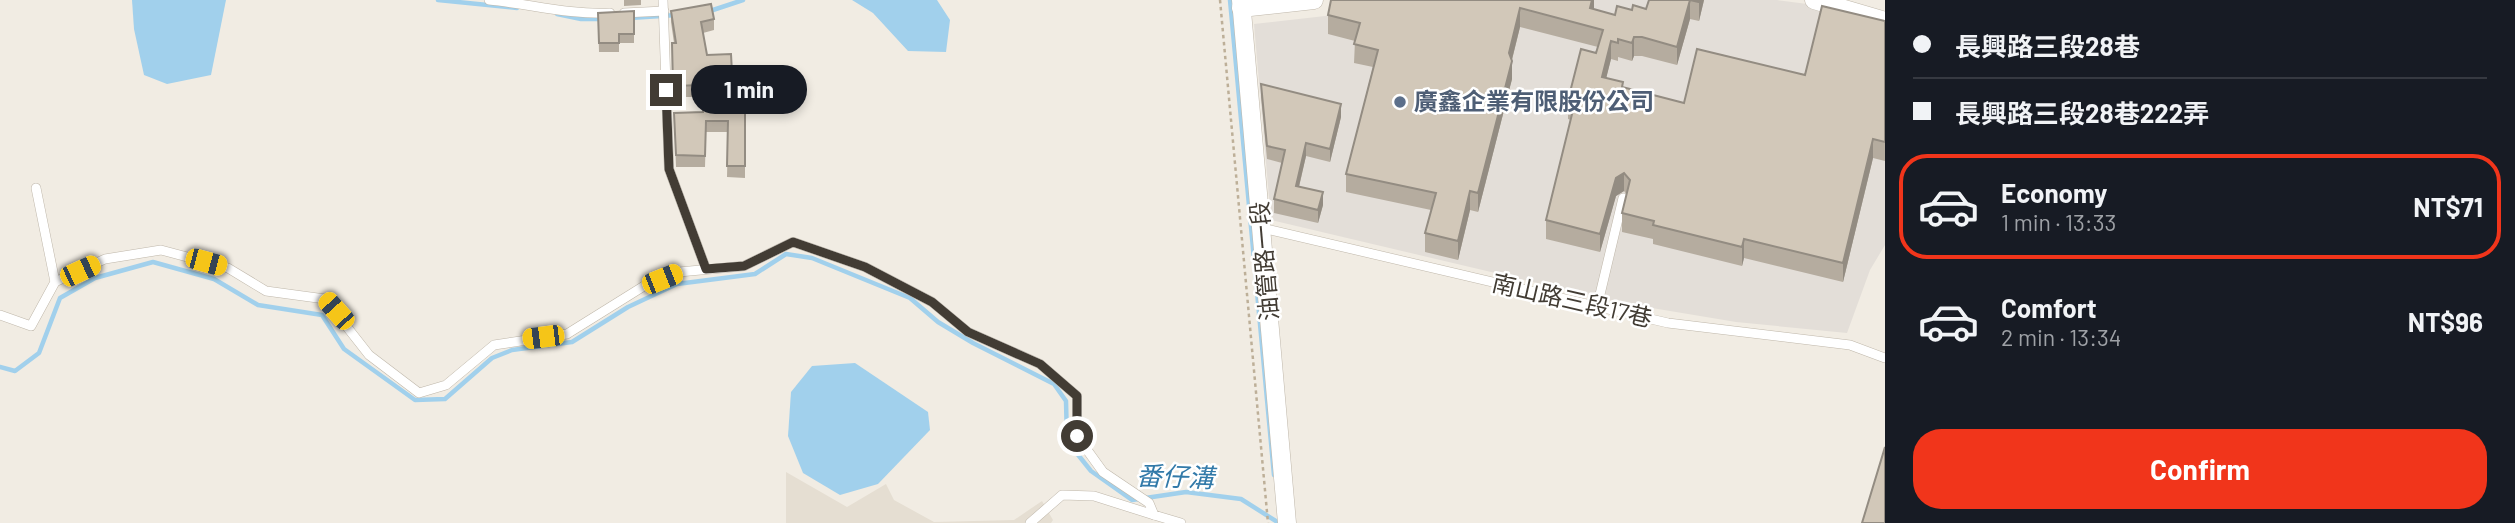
<!DOCTYPE html>
<meta charset="utf-8">
<style>
:root{--surface:#171b24;--page:#20242c;--text:#f1f3f6;--muted:#9ea1a6;--line:#363941;--accent:#f1351b}
body{margin:0;font-family:Barlow,"Noto Sans TC",sans-serif;background:var(--page);color:var(--text);height:100vh;display:flex;flex-direction:column;font-size:26px;white-space:nowrap}
*{box-sizing:border-box;margin:0}
p{font-size:23px;color:var(--muted)}
.icon{flex:none;width:38px;height:38px;fill:none;stroke:currentColor;stroke-width:2;stroke-linecap:round;stroke-linejoin:round}
.map{position:relative;flex:1;overflow:hidden}
.sheet{display:flex;flex-direction:column;background:var(--surface);width:630px}
.sheet>*{flex:none}
.guide{display:grid;align-content:center;height:154px;padding:0 28px;background:var(--surface)}
.end{position:absolute;width:32px;height:32px;margin:-16px;border:9px solid #423c34;background:#fff;box-shadow:0 0 0 4px #fff}
.from{border-radius:50%}
.bubble{position:absolute;height:49px;border-radius:24px;background:var(--surface);box-shadow:0 4px 10px #0003;font-size:23px;font-weight:700;line-height:49px;text-align:center}
.car{position:absolute;width:21px;height:42px;margin:-21px -10px;border-radius:9px;box-shadow:0 0 5px 2px #0007;background:linear-gradient(#f5c518 24%,#345 0 40%,#f5c518 0 76%,#345 0 86%,#f5c518 0)}
.guide b{display:flex;align-items:center;gap:24px;height:66px;font-size:26px}
.guide b+b{border-top:2px solid var(--line)}
.guide i{width:18px;height:18px;background:var(--text)}
ul{padding:0;list-style:none}
li{display:flex;align-items:center;gap:21px;height:105px;margin:0 14px 10px;padding:0 14px;border:4px solid transparent;border-radius:28px}
li div{flex:1}
li b{display:block;font-size:26px}
li em{font-style:normal;font-weight:700}
li.current{border-color:var(--accent)}
li>.icon{width:63px;height:63px;stroke-width:1.5}
.cta{display:flex;gap:14px;margin-top:auto;padding:14px 28px}
.cta a{flex:1;height:80px;border-radius:28px;background:var(--accent);color:#fff;font-size:28px;font-weight:700;line-height:80px;text-align:center}
main{display:flex;flex:1;min-height:0}
.map>svg:first-child{display:block}
.residential{fill:#e5ded2}
.industrial{fill:#e3ded8}
.water{fill:#a1d0ec}
.lines{fill:none;stroke-linecap:round;stroke-linejoin:round}
.stream{stroke:#a1d0ec;stroke-width:4.5}
.service-casing{stroke:#bfb7aa;stroke-width:10}
.minor-casing{stroke:#bfb7aa;stroke-width:19}
.path{stroke:#bdaf98;stroke-width:2.5;stroke-dasharray:3.5 3.5;stroke-linecap:butt}
.service{stroke:#fff;stroke-width:9}
.minor{stroke:#fff;stroke-width:18}
.wall{fill:#b5ac9f}
.shaded-wall{fill:#938c82}
.building{fill:#d2c8b9;stroke:#938c82;stroke-width:2}
.route{stroke:#423c34;stroke-width:9}
.service-dot{fill:#5c6f8a;stroke:#fff;stroke-width:2.5}
.labels{text-anchor:middle;stroke-width:5;stroke-linejoin:round;paint-order:stroke}
.service-label{font-size:24px;font-weight:bold;fill:#4e5e75;stroke:#fff;text-anchor:start}
.street-label{font-size:24px;fill:#423c34;stroke:#fff}
.water-label{font-size:26px;font-style:italic;fill:#327aa9;stroke:#fff}
</style>
<main>
<div class="map">
<svg width="1885" height="523" viewBox="0 0 1885 523">
<rect width="100%" height="100%" fill="#f1ece3"/>
<!-- residential -->
<polygon class="residential" points="786,472 847,507 886,484 894,500 934,522 1014,520 1042,501 1053,520 1051,523 786,523"/>
<!-- industrial -->
<polygon class="industrial" points="1466,0 1777,0 1815,5 1885,31 1885,245 1870,270 1847,333 1736,322 1622,303 1271,220 1254,24"/>
<!-- water -->
<g class="water">
<polygon points="132,0 226,0 211,75 167,84 144,75 134,29"/>
<polygon points="852,0 937,0 950,20 946,52 908,51 873,13"/>
<polygon points="855,363 928,412 930,430 878,484 840,495 803,473 788,436 791,392 812,366"/>
</g>
<g class="lines">
<!-- stream -->
<g class="stream">
<polyline points="438,0 517,8"/>
<polyline points="1230,0 1274,475"/>
<polyline points="710,11 743,0"/>
<polyline points="557,14 581,19 603,19"/>
<polyline points="630,18 677,15"/>
<polyline points="0,367 15,371 39,353 60,298 95,278 153,262 214,279 258,305 322,315 344,349 415,400 445,399 492,358 512,350 572,342 628,307 677,284 755,274 786,254 812,258 910,298 938,322 973,343 1054,384 1066,401 1067,441 1091,471 1132,500 1186,492 1241,499 1279,523"/>
</g>
<!-- service casing -->
<g class="service-casing">
<g id="service">
<path d="M489,0C530,4 569,15 610,13"/>
<polyline points="663,0 669,169 706,269"/>
<polyline points="624,13 664,11"/>
<polyline points="1262,228 1668,323 1850,345 1885,358"/>
<polyline points="55,282 105,259 161,250 228,268 266,291 325,299 369,355 419,393 446,385 494,345 567,334 644,286 679,272 744,266 793,242 865,267 932,302 968,332 1040,364 1077,396 1077,436 1103,472 1149,503 1154,515 1181,523"/>
<polyline points="1597,307 1623,198"/>
<polyline points="0,315 31,326 55,282 36,188"/>
<polyline points="1030,523 1062,495 1094,496 1154,515"/>
</g>
</g>
<!-- minor casing -->
<g class="minor-casing">
<g id="minor">
<polyline points="1241,0 1287,523"/>
<polyline points="1814,0 1885,21"/>
<polyline points="1241,8 1314,0"/>
</g>
</g>
<!-- path -->
<polyline class="path" points="1220,0 1268,523"/>
<!-- service -->
<use href="#service" class="service"/>
<!-- minor -->
<use href="#minor" class="minor"/>
</g>
<!-- wall -->
<g class="wall">
<polygon points="624,0 641,0 641,5 624,6"/>
<polygon points="1594,0 1594,9 1615,15 1632,10 1646,9 1649,0 1704,0 1699,21 1690,19 1677,65 1642,56 1634,56 1632,61 1618,57 1618,61 1611,59 1606,78 1623,87 1630,89 1684,103 1805,75 1885,21 1885,161 1873,158 1843,282 1744,258 1742,266 1653,244 1653,239 1622,232 1622,213 1627,195 1624,191 1616,196 1600,252 1546,239 1546,220 1571,120 1568,119 1568,100 1596,53 1598,47 1520,27 1512,60 1512,79 1478,212 1470,210 1458,260 1425,252 1425,233 1431,210 1346,192 1346,174 1373,67 1354,63 1355,41 1328,34 1328,15"/>
<polygon points="634,11 634,43 619,43 619,52 599,52 598,13"/>
<polygon points="671,11 714,19 714,30 703,33 707,55 732,73 739,86 745,85 745,178 727,177 728,132 706,132 705,167 676,167 674,113 703,112 702,97 673,97 672,43 674,43 671,22"/>
<polygon points="1261,84 1341,117 1330,162 1306,156 1299,187 1323,205 1318,223 1274,213 1274,199 1282,163 1267,159 1261,97"/>
</g>
<!-- shaded-wall -->
<g class="shaded-wall">
<polygon points="1592,0 1594,0 1594,10 1590,8"/>
<polygon points="1690,0 1690,19 1677,65 1677,47"/>
<polygon points="1700,0 1704,0 1699,21 1699,2"/>
<polygon points="1520,8 1520,27 1509,71 1509,53"/>
<polygon points="1634,37 1634,56 1632,61 1632,43"/>
<polygon points="1611,41 1611,59 1602,95 1602,77"/>
<polygon points="1512,61 1512,79 1478,212 1478,193"/>
<polygon points="1341,104 1341,117 1330,162 1330,149"/>
<polygon points="1873,139 1873,158 1843,282 1843,263"/>
<polygon points="1306,143 1306,156 1296,199 1296,186"/>
<polygon points="1624,173 1624,191 1616,196 1600,252 1600,234 1616,178"/>
<polygon points="1470,191 1470,210 1458,260 1458,241"/>
<polygon points="1323,192 1323,205 1318,223 1318,210"/>
<polygon points="1744,239 1744,258 1742,266 1742,247"/>
</g>
<!-- building -->
<g class="building">
<polygon points="1331,0 1592,0 1590,8 1615,15 1617,6 1632,10 1633,5 1646,9 1649,0 1700,0 1699,2 1690,0 1677,47 1642,37 1634,37 1632,43 1618,39 1618,43 1611,41 1602,77 1623,82 1622,87 1630,89 1684,103 1697,49 1805,75 1822,6 1885,21 1885,142 1873,139 1843,263 1744,239 1742,247 1653,225 1654,221 1622,213 1630,180 1624,173 1616,178 1600,234 1546,220 1575,102 1568,100 1581,49 1596,53 1603,30 1520,8 1509,53 1512,61 1478,193 1470,191 1458,241 1425,233 1436,193 1346,174 1378,50 1354,44 1360,23 1328,15"/>
<polygon points="711,4 714,19 701,22 707,55 731,54 732,73 738,73 739,86 745,85 745,166 727,166 728,121 706,121 705,156 676,155 674,113 703,112 702,85 673,86 672,43 676,43 671,11"/>
<polygon points="634,11 634,34 619,34 619,43 599,43 598,13"/>
<polygon points="1261,84 1341,104 1330,149 1306,143 1296,186 1323,192 1318,210 1274,199 1285,150 1267,146"/>
<polygon points="1885,447 1885,523 1862,523"/>
</g>
<g class="lines">
<!-- route -->
<polyline class="route" points="666,90 669,169 706,269 744,266 793,242 865,267 932,302 968,332 1040,364 1077,396 1077,436"/>
</g>
<!-- markers -->
<circle class="service-dot" cx="1400" cy="102" r="7"/>
<g class="labels">
<!-- service labels -->
<g class="service-label">
<text x="1414" y="110">廣鑫企業有限股份公司</text>
</g>
<!-- street labels -->
<g class="street-label">
<text transform="translate(1265 261) rotate(-95)" y="8">油管路一段</text>
<text transform="translate(1572 301) rotate(13)" y="8">南山路三段17巷</text>
</g>
<!-- water labels -->
<g class="water-label">
<text transform="translate(1175 477) rotate(2)" y="9">番仔溝</text>
</g>
</g>
</svg>
<i class="end from" style="left:1077px;top:436px"></i>
<i class="end" style="left:666px;top:90px"></i>
<div class="bubble" style="left:691px;top:65px;width:116px">1 min</div>
<i class="car" style="left:206px;top:262px;rotate:105deg"></i>
<i class="car" style="left:80px;top:271px;rotate:65deg"></i>
<i class="car" style="left:662px;top:279px;rotate:68deg"></i>
<i class="car" style="left:336px;top:311px;rotate:318deg"></i>
<i class="car" style="left:543px;top:337px;rotate:263deg"></i>
</div>
<section class="sheet">
<div class="guide">
<b><i class="from"></i>長興路三段28巷</b>
<b><i></i>長興路三段28巷222弄</b>
</div>
<ul>
<li class="current"><svg class="icon" aria-label="car" viewBox="0 0 24 24"><path d="M5 17H2v-5l4-1 3-4h7l3 4 3 1v5h-3M9 17h6M6 11h13"/><circle cx="7" cy="17" r="2"/><circle cx="17" cy="17" r="2"/></svg><div><b>Economy</b><p>1 min · 13:33</p></div><em>NT$71</em></li>
<li><svg class="icon" aria-label="car" viewBox="0 0 24 24"><path d="M5 17H2v-5l4-1 3-4h7l3 4 3 1v5h-3M9 17h6M6 11h13"/><circle cx="7" cy="17" r="2"/><circle cx="17" cy="17" r="2"/></svg><div><b>Comfort</b><p>2 min · 13:34</p></div><em>NT$96</em></li>
</ul>
<div class="cta"><a>Confirm</a></div>
</section>
</main>
